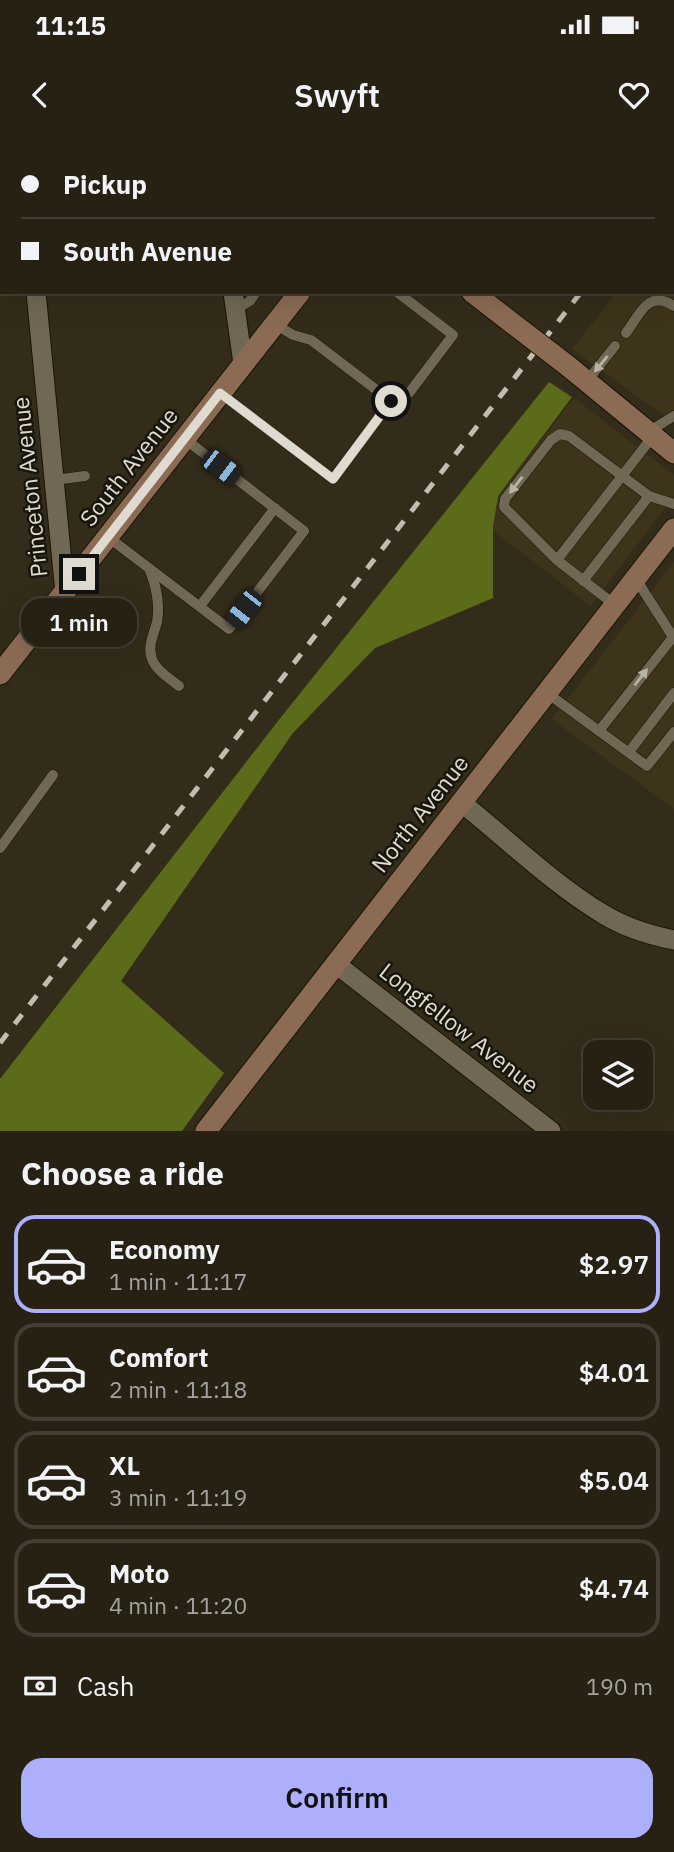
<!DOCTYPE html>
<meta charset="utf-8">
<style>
:root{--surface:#272114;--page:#332e22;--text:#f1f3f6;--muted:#a4a3a0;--line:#433e34;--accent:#adaffb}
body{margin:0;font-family:"IBM Plex Sans",sans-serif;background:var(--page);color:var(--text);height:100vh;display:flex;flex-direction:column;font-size:26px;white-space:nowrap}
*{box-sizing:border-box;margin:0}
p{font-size:23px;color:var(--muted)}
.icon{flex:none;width:38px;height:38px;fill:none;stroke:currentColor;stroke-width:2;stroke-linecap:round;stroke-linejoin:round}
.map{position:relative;height:991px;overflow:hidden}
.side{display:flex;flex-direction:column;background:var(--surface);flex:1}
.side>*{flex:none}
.top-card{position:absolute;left:0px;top:0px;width:676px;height:154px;box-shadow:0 7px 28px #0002,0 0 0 2px var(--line);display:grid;align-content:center;height:154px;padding:0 21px;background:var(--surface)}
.fabs{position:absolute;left:583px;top:900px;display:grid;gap:14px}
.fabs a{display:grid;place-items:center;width:70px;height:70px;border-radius:14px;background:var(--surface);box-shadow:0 7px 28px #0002,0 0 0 2px var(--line);font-size:35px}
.end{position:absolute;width:32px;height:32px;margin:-16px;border:9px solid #e0dbd0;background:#111;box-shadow:0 0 0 4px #111}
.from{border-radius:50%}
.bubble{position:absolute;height:49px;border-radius:21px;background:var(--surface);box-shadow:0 7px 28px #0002,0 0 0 2px var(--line);font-size:23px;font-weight:600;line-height:49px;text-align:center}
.car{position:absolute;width:21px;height:42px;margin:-21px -10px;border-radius:9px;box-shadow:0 0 5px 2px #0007;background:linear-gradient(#222 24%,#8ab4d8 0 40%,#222 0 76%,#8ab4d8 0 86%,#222 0)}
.top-card b{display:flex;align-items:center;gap:24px;height:66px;font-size:26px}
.top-card b+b{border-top:2px solid var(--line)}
.top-card i{width:18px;height:18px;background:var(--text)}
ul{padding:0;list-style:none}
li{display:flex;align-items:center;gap:21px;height:98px;margin:0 14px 10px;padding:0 7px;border:4px solid var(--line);border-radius:21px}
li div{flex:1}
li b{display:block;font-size:26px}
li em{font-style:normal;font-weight:600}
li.on{border-color:var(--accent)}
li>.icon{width:63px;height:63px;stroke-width:1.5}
h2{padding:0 21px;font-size:32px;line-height:84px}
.pay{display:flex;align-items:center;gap:18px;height:77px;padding:0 21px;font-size:26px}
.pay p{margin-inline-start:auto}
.cta{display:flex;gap:14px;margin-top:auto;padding:14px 21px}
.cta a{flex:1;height:80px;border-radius:21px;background:var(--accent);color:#111;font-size:28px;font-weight:600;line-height:80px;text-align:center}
.status{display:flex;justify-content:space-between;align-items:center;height:49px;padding:0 35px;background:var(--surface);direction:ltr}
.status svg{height:19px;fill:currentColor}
header{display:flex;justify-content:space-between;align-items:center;height:91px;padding:0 21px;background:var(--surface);font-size:32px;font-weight:600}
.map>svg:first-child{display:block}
.built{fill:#3e341b}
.forest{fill:#5b6b19}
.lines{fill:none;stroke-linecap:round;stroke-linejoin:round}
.lane-casing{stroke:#1b1404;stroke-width:11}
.street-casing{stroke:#1b1404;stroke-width:21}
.secondary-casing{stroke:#1b1404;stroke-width:23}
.lane{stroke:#706854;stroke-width:10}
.street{stroke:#706854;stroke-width:19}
.secondary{stroke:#8c6b55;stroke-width:21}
.rail{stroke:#c3bdb1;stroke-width:5;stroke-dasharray:12 12;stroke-linecap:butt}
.secondary-bridge-casing{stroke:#1b1404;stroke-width:23;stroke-linecap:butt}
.secondary-bridge{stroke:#8c6b55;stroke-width:21}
.oneway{fill:#b9b3a5}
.route{stroke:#e0dbd0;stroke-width:9}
.labels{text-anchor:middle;stroke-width:5;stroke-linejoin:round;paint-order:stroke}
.street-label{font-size:23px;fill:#e0dbd0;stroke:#18150d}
</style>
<div class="status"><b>11:15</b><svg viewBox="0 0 49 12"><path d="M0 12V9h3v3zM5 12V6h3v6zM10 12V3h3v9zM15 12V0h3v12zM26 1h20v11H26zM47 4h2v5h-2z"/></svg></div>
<header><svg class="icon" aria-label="back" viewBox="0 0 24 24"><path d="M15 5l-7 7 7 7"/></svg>Swyft<svg class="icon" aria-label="heart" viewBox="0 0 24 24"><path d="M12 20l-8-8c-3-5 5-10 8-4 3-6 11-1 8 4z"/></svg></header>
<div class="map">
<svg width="674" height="991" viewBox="0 0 674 991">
<rect width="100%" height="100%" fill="#342c1a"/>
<!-- built -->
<g class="built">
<polygon points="674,80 674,283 572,209 617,152 674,152"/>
<polygon points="574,258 674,335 674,356 591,466 479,380"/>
<polygon points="674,422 674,669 552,579"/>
</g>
<!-- forest -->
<polygon class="forest" points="549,242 572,257 498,356 493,387 493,458 375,508 293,593 121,841 224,933 182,991 0,991 0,939 278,581"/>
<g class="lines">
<!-- lane casing -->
<g class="lane-casing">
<g id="lane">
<polyline points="397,152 453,195 409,253"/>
<polyline points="236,169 250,161 256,152"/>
<path d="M626,193C640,174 648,149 674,166"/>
<polyline points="587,241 615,206"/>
<polyline points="220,253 333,339 391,261 311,200 293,195 275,184"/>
<polyline points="648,292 674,276"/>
<polyline points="54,340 85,336"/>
<polyline points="108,397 229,489 304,391 185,299"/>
<polyline points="557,420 504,367 505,359 551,300 560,294 569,296 649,356 674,364"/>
<path d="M149,428C156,445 160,464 157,482C154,494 147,506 152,519C156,530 169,538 179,546"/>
<polyline points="583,441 649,356"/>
<polyline points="615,465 557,420 653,296"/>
<polyline points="200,466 275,368"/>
<polyline points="547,553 647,626 674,592"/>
<polyline points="599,591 673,497 636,439"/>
<polyline points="629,612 674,553"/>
<polyline points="0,708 53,635"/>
</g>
</g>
<!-- street casing -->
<g class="street-casing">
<g id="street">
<polyline points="24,0 24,2"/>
<polyline points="221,0 221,2"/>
<polyline points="36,152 65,453"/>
<polyline points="233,152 243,224"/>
<path d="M462,663C507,699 553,744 603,774C624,787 649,795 674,800"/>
<polyline points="336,824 551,991"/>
</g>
</g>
<!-- secondary casing -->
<g class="secondary-casing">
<g id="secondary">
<polyline points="418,2 420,0"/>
<polyline points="0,60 2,59"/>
<polyline points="472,152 503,176"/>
<polyline points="568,226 674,313"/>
<polyline points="0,534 300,152"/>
<polyline points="206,991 674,389"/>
</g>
</g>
<!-- lane -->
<use href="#lane" class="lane"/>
<!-- street -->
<use href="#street" class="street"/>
<!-- secondary -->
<use href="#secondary" class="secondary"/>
<!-- rail -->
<polyline class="rail" points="0,903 581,152"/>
<!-- secondary-bridge casing -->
<g class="secondary-bridge-casing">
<polyline id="secondary-bridge" points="503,176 568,226"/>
</g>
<!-- secondary-bridge -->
<use href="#secondary-bridge" class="secondary-bridge"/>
</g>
<!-- one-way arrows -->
<defs><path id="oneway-solid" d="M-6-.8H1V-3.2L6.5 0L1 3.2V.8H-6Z" transform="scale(1.75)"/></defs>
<g class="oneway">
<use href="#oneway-solid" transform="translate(601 224) rotate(129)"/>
<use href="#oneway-solid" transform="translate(516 345) rotate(128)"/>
<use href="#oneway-solid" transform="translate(641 537) rotate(-52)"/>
</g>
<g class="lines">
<!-- route -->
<polyline class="route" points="79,434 220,253 333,339 391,261"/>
</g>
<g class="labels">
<!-- street labels -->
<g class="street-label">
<text transform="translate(129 327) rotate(-52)" y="8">South Avenue</text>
<text transform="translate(30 347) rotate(-96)" y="8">Princeton Avenue</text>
<text transform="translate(420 674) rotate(-52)" y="8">North Avenue</text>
<text transform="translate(459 888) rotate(38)" y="8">Longfellow Avenue</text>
</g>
</g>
</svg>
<div class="fabs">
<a><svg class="icon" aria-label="layers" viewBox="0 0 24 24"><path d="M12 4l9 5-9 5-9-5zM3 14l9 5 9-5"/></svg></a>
</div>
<i class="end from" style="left:391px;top:261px"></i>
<i class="end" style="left:79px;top:434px"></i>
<div class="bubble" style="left:21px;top:458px;width:116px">1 min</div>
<i class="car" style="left:221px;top:327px;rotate:127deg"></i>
<i class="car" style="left:244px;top:469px;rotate:218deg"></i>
<div class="top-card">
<b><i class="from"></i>Pickup</b>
<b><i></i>South Avenue</b>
</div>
</div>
<section class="side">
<h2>Choose a ride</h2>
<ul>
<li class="on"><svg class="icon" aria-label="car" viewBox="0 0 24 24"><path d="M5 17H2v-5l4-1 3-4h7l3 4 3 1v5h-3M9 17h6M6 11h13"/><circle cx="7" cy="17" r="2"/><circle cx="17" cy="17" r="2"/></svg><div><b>Economy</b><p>1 min · 11:17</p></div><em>$2.97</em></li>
<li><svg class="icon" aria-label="car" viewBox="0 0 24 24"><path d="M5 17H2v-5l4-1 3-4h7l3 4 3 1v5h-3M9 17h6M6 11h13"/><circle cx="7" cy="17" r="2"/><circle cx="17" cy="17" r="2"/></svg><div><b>Comfort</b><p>2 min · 11:18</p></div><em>$4.01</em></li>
<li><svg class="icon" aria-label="car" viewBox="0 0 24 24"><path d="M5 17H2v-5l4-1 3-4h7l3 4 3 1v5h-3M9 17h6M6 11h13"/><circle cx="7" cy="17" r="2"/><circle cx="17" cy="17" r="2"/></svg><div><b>XL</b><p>3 min · 11:19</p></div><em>$5.04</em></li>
<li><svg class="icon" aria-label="car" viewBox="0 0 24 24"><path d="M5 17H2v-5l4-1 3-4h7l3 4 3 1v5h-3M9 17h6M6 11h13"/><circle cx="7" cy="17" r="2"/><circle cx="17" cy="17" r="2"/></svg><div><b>Moto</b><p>4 min · 11:20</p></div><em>$4.74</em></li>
</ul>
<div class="pay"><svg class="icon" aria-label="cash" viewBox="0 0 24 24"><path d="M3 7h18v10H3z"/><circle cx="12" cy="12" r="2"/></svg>Cash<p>190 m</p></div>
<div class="cta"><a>Confirm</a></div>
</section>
